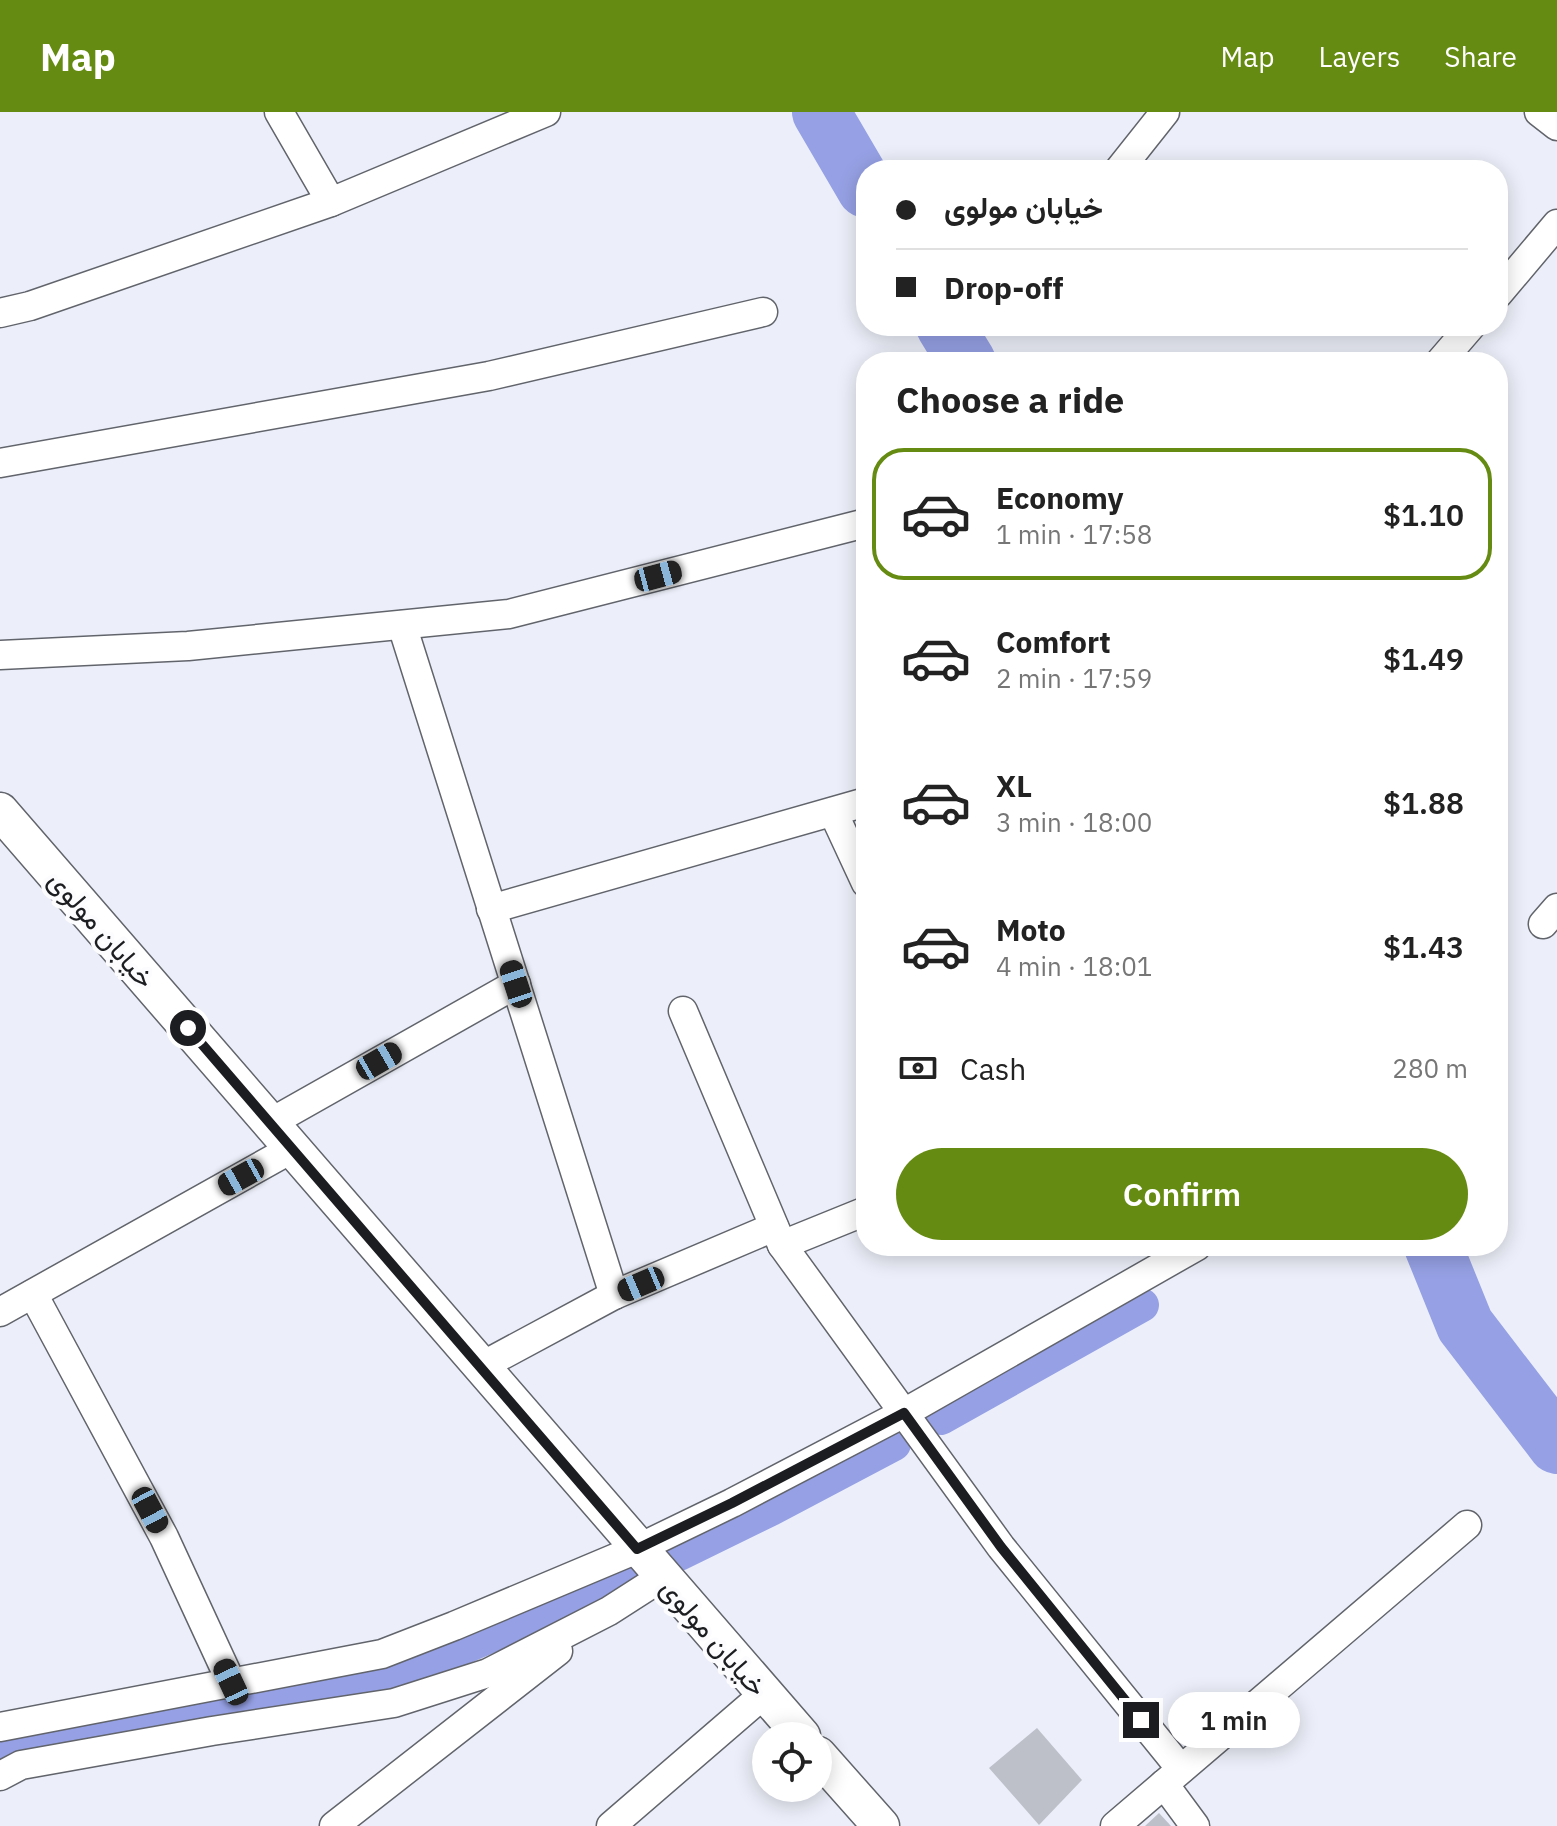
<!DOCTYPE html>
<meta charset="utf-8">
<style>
:root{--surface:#fff;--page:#f2f2f2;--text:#222;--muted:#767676;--line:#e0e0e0;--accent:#668b12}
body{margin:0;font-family:"IBM Plex Sans",Vazirmatn,sans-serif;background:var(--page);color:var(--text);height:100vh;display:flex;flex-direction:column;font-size:30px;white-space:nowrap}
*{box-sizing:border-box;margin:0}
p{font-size:26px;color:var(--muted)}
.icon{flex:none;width:44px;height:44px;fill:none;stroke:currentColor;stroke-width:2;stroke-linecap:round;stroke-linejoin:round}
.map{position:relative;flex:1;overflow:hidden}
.details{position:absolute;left:856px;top:240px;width:652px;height:904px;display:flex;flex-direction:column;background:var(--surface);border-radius:32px;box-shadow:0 4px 20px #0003}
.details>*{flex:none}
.banner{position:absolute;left:856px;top:48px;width:652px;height:176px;border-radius:32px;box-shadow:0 4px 20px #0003;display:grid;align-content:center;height:176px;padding:0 40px;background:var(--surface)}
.fabs{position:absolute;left:752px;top:1610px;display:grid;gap:16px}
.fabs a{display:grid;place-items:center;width:80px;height:80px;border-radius:50%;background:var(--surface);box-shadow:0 4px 20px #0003;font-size:40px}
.end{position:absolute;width:36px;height:36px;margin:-18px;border:10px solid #1c1d20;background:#fff;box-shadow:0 0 0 4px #fff}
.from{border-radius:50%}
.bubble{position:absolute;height:56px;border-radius:28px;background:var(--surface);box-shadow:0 4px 20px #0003;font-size:26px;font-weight:600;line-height:56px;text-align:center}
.car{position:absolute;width:24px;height:48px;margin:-24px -12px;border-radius:10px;box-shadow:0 0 6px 2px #0007;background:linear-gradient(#222 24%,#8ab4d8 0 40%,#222 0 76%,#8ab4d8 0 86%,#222 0)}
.banner b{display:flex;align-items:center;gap:28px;height:76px;font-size:30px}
.banner b+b{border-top:2px solid var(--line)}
.banner i{width:20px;height:20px;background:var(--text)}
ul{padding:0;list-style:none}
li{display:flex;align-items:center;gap:24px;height:132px;margin:0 16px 12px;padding:0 24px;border:4px solid transparent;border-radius:32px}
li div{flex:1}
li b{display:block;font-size:30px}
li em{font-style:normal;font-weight:600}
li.selected{border-color:var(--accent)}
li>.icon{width:72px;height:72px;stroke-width:1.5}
h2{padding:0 40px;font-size:36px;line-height:96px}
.pay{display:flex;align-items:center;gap:20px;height:88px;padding:0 40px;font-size:30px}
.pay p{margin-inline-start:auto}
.button{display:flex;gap:16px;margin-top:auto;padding:16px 40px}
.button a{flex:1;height:92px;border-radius:48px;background:var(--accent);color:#fff;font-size:32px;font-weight:600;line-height:92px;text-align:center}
header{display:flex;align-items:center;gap:48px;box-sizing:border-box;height:112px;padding:0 40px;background:var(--accent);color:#fff}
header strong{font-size:38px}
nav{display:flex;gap:44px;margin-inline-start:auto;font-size:28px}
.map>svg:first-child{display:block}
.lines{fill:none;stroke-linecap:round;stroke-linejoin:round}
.canal{stroke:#96a1e5;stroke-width:34}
.river{stroke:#96a1e5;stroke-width:58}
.building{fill:#bdbfc9}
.minor-casing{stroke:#62646c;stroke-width:31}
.tertiary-casing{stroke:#62646c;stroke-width:39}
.minor{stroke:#fff;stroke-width:28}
.tertiary{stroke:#fff;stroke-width:36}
.route{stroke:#1c1d20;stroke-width:10}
.labels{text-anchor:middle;stroke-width:8;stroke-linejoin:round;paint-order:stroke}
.street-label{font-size:28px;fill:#1c1d20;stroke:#fcfcfe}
</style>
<header>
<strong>Map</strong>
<nav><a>Map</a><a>Layers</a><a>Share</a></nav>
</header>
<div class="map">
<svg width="1557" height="1714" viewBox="0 0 1557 1714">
<rect width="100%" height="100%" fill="#eceff9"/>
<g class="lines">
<!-- canal -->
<g class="canal">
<polyline points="941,1306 1142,1193"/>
<polyline points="679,1442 771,1397 894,1332"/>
<polyline points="0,1638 12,1633 131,1615 366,1571 425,1552 625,1466"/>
</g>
<!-- river -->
<g class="river">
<polyline points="821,0 866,77"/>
<polyline points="945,214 967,250"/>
<polyline points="1433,1134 1465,1213 1557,1333"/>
</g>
</g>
<!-- building -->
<g class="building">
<polygon points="1037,1616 1082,1668 1039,1713 989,1656"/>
<polygon points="1159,1701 1171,1714 1145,1714"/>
</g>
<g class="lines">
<!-- minor casing -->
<g class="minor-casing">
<g id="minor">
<polyline points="279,0 331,90"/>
<polyline points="1539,0 1557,14"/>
<polyline points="1119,58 1165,0"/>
<polyline points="1498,182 1557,112"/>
<polyline points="0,201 30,194 331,90 546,0"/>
<polyline points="1440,250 1471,214"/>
<polyline points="0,351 489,264 763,200"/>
<polyline points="402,513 614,1183"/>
<polyline points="0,543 188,534 509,502 866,411"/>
<polyline points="833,700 866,771"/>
<polyline points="491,797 866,690"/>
<polyline points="1543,812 1557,796"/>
<polyline points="683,899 782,1133 1001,1435 1181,1657"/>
<polyline points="270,1011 516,872"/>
<polyline points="782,1133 866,1099"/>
<polyline points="33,1182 164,1425 231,1570"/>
<polyline points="0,1200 293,1036"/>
<polyline points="482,1254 614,1183 774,1115"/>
<polyline points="0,1615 382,1542 454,1514 637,1437 732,1391 904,1301 1197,1134"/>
<polyline points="0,1664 21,1653 212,1619 394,1591 488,1561 609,1499 662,1465"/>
<polyline points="1164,1672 1195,1714"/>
<polyline points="334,1714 558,1539"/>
<polyline points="611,1714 764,1582"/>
<polyline points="1115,1714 1467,1413"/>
</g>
</g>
<!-- tertiary casing -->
<g class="tertiary-casing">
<g id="tertiary">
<polyline points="0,699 802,1624"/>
<polyline points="818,1643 881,1714"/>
</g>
</g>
<!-- minor -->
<use href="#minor" class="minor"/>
<!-- tertiary -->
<use href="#tertiary" class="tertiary"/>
</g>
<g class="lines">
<!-- route -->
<polyline class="route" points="188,916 637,1437 732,1391 904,1301 1001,1435 1141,1608"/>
</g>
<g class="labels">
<!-- street labels -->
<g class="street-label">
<text transform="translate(102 817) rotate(49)" y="10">خیابان مولوی</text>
<text transform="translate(714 1525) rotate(49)" y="10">خیابان مولوی</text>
</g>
</g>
</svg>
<div class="fabs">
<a><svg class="icon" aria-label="locate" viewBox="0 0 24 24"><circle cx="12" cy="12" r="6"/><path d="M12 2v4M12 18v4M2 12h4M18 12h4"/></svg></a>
</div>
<i class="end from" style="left:188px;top:916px"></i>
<i class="end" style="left:1141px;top:1608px"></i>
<div class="bubble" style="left:1168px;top:1580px;width:132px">1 min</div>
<i class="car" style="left:658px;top:464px;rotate:75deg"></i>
<i class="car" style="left:516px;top:872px;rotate:342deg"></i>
<i class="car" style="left:379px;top:949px;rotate:60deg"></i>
<i class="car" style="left:241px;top:1065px;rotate:241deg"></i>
<i class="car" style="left:641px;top:1172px;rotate:247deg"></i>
<i class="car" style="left:150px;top:1398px;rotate:152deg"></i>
<i class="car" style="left:231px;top:1570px;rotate:335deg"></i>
<div class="banner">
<b><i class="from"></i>خیابان مولوی</b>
<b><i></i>Drop-off</b>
</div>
<section class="details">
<h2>Choose a ride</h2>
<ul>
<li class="selected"><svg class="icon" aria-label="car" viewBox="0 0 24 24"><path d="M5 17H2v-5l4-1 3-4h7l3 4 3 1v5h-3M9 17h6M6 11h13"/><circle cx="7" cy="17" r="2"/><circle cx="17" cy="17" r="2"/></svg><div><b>Economy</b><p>1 min · 17:58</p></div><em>$1.10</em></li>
<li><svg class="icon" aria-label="car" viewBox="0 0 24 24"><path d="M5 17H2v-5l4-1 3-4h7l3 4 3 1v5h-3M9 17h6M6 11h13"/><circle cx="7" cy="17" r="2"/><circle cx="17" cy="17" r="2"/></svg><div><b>Comfort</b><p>2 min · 17:59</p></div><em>$1.49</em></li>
<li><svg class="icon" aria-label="car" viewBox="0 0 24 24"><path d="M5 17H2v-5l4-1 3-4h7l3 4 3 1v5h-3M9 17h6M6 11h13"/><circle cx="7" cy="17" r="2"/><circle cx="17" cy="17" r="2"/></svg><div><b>XL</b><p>3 min · 18:00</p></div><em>$1.88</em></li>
<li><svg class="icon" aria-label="car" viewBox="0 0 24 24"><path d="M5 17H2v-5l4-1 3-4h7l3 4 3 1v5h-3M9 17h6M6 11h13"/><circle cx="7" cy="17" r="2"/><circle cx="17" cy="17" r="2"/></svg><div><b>Moto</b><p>4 min · 18:01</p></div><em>$1.43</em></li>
</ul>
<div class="pay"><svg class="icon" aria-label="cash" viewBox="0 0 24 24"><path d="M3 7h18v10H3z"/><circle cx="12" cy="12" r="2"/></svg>Cash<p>280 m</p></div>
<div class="button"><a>Confirm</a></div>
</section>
</div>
